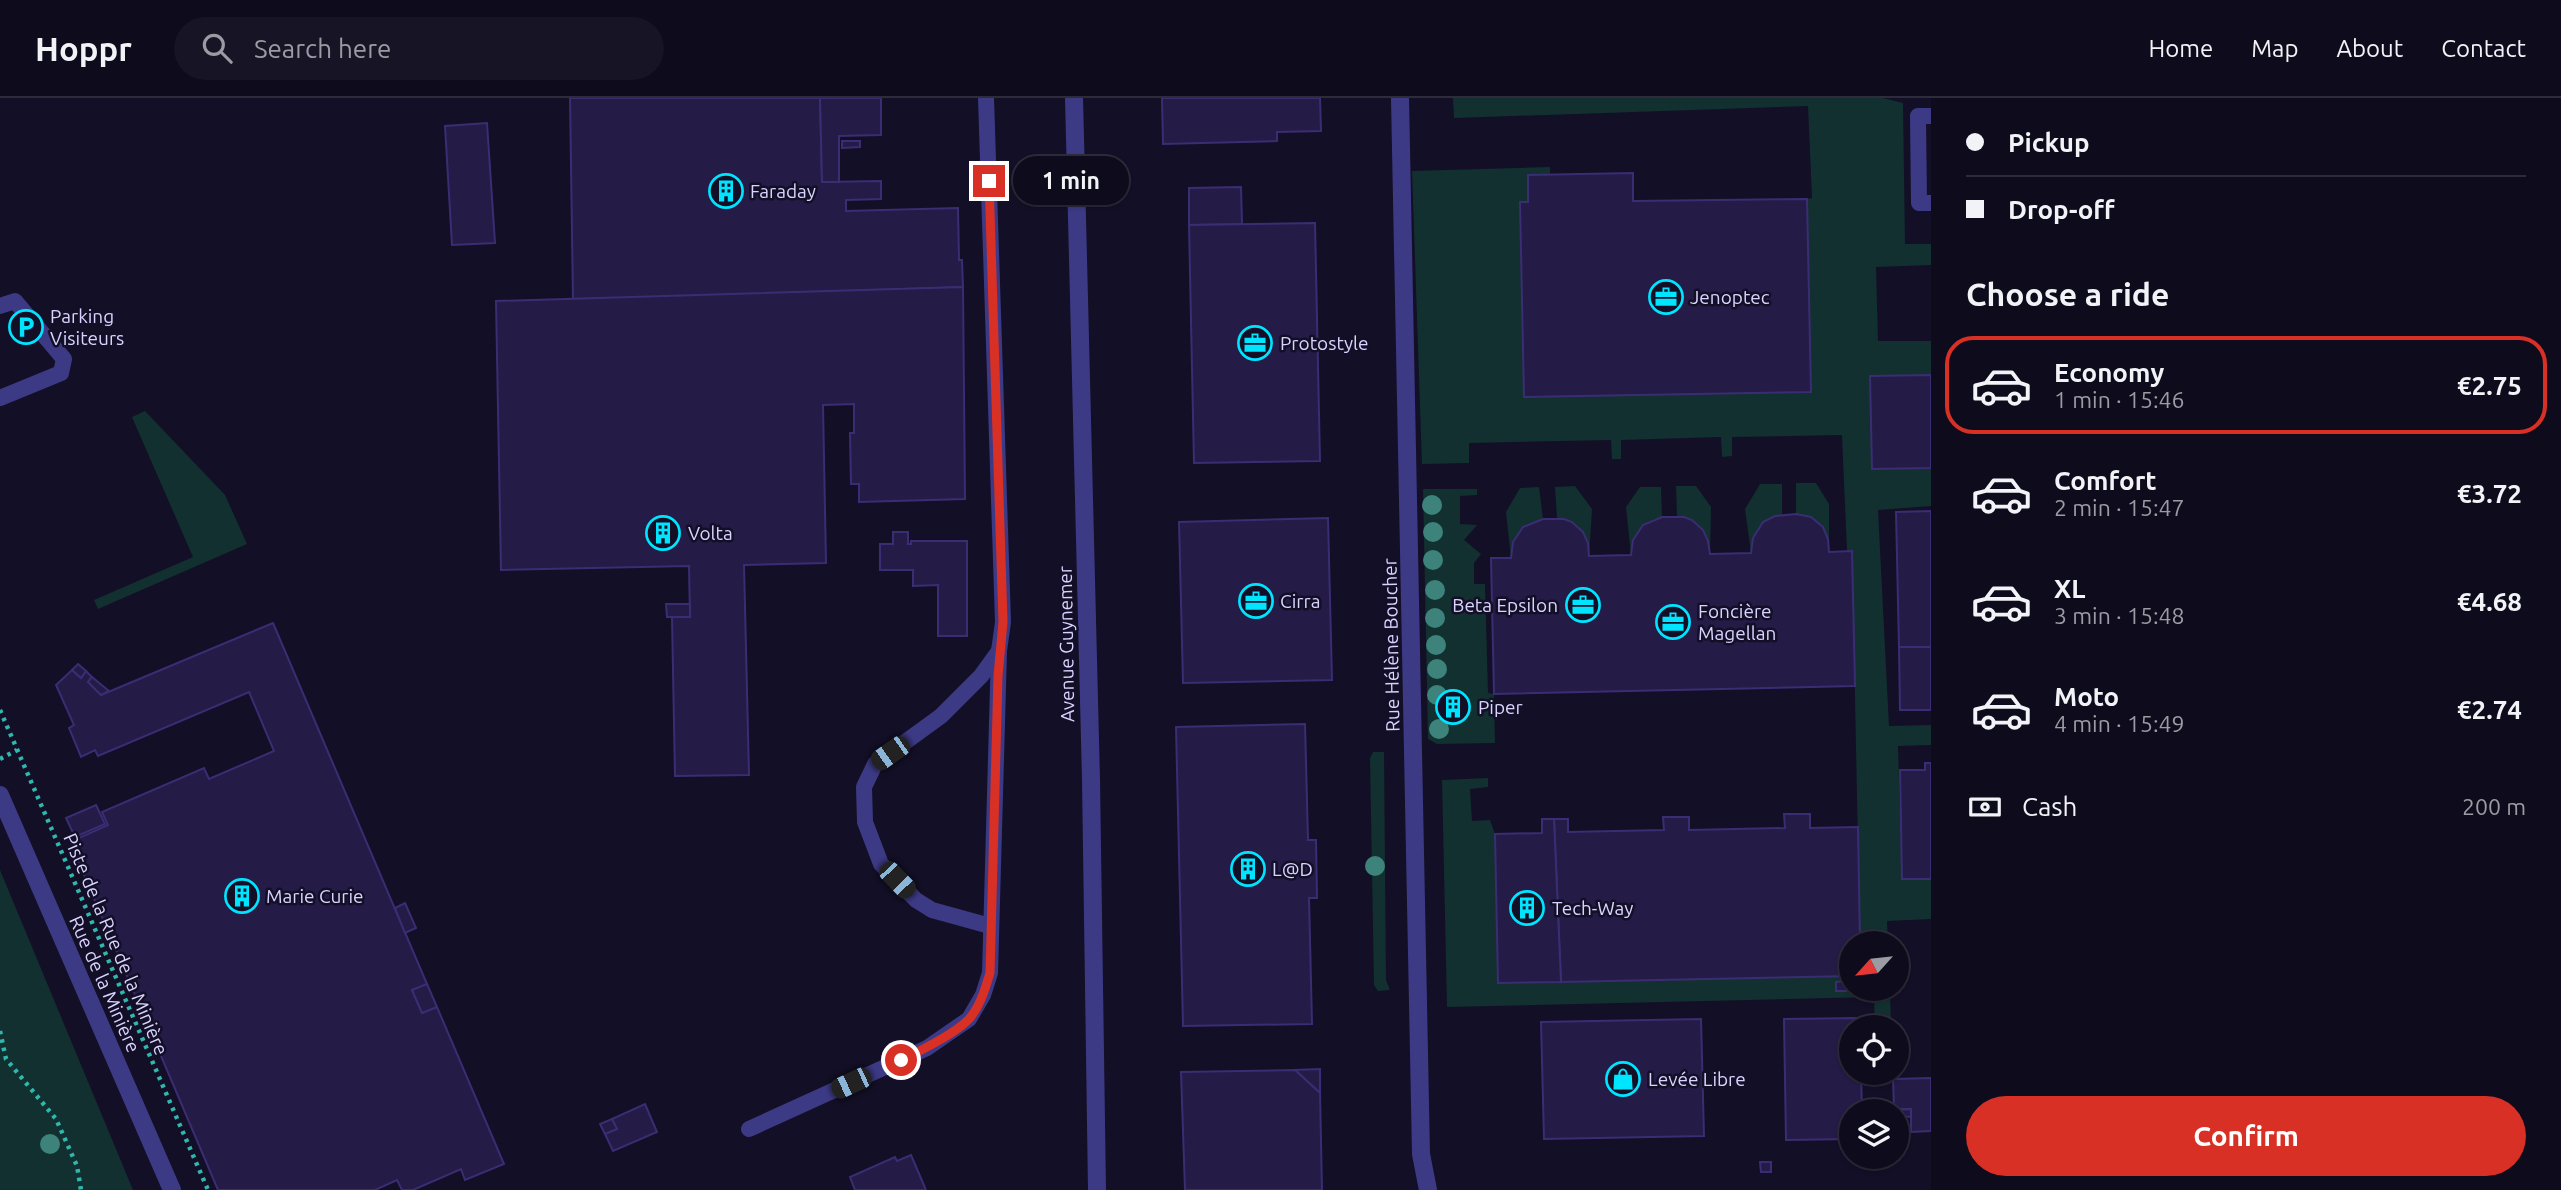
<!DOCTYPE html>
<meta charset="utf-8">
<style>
:root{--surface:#0e0b1c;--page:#171425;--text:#f1f3f6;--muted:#9b9ba3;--line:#2e2b3b;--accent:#d93025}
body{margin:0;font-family:Ubuntu,sans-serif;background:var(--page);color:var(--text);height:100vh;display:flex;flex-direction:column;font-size:26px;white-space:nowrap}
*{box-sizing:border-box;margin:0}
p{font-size:23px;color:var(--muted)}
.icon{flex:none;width:38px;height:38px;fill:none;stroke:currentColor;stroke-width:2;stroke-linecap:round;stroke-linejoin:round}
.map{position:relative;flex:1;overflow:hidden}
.panel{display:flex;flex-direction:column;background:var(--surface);width:630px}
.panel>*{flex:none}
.hud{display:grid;align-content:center;height:154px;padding:0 35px;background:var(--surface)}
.needle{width:46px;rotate:243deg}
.buttons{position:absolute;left:1839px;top:833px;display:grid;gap:14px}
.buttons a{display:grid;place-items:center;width:70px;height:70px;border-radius:50%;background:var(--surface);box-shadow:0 2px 5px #0004,0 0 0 2px var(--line);font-size:35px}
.end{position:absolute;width:32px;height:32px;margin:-16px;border:9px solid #d93025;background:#fff;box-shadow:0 0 0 4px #fff}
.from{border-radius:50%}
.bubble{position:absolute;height:49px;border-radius:24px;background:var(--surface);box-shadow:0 2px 5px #0004,0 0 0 2px var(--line);font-size:23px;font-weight:700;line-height:49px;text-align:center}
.car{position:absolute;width:21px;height:42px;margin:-21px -10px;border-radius:9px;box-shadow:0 0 5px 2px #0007;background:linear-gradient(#222 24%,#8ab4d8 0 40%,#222 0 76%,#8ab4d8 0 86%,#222 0)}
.hud b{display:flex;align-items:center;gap:24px;height:66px;font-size:26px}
.hud b+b{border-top:2px solid var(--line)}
.hud i{width:18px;height:18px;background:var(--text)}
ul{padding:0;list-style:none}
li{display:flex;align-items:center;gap:21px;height:98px;margin:0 14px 10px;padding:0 21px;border:4px solid transparent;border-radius:28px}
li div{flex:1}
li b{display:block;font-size:26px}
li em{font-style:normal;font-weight:700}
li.current{border-color:var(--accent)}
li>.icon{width:63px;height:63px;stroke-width:1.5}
h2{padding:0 35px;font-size:32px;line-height:84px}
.pay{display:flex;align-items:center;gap:18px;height:77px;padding:0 35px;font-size:26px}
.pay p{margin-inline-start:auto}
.button{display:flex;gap:14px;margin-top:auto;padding:14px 35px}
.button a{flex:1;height:80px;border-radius:42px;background:var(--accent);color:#fff;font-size:28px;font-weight:700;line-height:80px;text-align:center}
header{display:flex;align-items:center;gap:42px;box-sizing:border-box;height:98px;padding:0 35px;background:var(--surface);border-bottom:2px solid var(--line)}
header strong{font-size:33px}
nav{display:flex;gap:38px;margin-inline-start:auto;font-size:24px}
.search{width:490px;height:63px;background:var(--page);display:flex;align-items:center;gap:18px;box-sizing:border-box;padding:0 24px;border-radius:38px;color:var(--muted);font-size:26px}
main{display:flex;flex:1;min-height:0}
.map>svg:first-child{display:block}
.green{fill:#12302f}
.building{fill:#241b47;stroke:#3b2d73;stroke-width:2}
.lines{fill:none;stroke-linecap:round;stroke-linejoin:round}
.path{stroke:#2fb8b0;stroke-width:4.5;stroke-dasharray:3.5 5;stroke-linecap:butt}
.lane{stroke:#3d3a85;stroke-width:16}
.street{stroke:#3d3a85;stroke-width:18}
.tree{fill:#3d827b}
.route{stroke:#d93025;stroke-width:9}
.labels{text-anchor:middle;stroke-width:5;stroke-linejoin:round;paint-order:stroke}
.poi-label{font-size:19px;fill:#d9d4ff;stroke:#130f26;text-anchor:start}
.street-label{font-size:19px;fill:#d9d4ff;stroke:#130f26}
</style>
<header>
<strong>Hoppr</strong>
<div class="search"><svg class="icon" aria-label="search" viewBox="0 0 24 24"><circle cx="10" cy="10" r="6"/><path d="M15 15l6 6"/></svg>Search here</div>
<nav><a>Home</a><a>Map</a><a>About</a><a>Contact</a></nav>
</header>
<main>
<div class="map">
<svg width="1931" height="1092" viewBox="0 0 1931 1092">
<rect width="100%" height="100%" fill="#130f26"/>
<!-- green -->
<g class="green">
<polygon points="1453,0 1883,0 1903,5 1905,146 1931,146 1931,167 1876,169 1878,243 1931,243 1931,408 1878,412 1889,628 1931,627 1931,647 1898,648 1902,781 1931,781 1931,821 1887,823 1888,845 1860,845 1852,454 1847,453 1842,337 1732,339 1732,358 1722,359 1721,339 1621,342 1621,361 1612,361 1611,342 1469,345 1469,365 1422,366 1412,73 1550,69 1550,76 1528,77 1528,104 1520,104 1524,299 1811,294 1807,101 1812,100 1808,8 1454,20"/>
<polygon points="145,313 225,397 247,446 98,511 94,502 193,459 132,319"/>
<path d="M1796,385H1816L1829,406V454C1829,433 1817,419 1796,416Z"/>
<path d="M1760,386H1782V417C1761,421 1752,434 1751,455L1745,411Z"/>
<path d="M1575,388L1592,411L1589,458C1587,437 1579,424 1557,420L1555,389Z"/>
<path d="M1676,388H1696L1711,409L1710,456C1708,435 1698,421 1677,418Z"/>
<path d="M1539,389L1543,421C1522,426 1512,438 1511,460L1506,414L1520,390Z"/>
<path d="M1640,389H1661L1662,419C1642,423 1632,437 1631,457L1626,409Z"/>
<polygon points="1423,391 1477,391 1477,397 1460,398 1460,426 1477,427 1464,442 1481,456 1474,465 1474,486 1485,486 1488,595 1494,596 1495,645 1437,646 1428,641"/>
<polygon points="1373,654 1384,654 1386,882 1390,892 1378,893 1374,887 1370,660"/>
<polygon points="1488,680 1488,689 1470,691 1472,723 1490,722 1495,736 1498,885 1851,878 1852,891 1890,891 1891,929 1875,929 1874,899 1447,909 1442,682"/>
<polygon points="0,772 133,1092 0,1092"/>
</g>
<!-- building -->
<g class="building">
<polygon points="570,0 820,0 822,84 881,83 881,101 846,102 846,113 958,110 959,162 962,162 963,189 573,202"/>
<polygon points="820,0 881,0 881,37 839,38 839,84 822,84"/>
<polygon points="1162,0 1320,0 1321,33 1277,34 1277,43 1163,46"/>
<polygon points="487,25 495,145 452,147 445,28"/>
<polygon points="842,43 860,43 860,49 842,50"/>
<polygon points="1633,75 1633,103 1807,101 1811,294 1524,299 1520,104 1528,104 1528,77"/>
<polygon points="1241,89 1242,126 1189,127 1189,90"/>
<polygon points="1315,125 1320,363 1194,365 1189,127"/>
<polygon points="963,189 965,401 859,404 859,386 851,386 850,335 854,335 854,306 823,307 826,465 744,467 749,677 675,678 672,519 690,519 689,468 501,472 496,203"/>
<polygon points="1931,277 1931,370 1872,371 1870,278"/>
<polygon points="1931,413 1931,549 1899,549 1896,414"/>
<polygon points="1796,416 1811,419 1823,429 1828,441 1829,454 1852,453 1855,588 1494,596 1491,460 1511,460 1513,444 1523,429 1543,421 1564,421 1572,424 1583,434 1588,445 1589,458 1631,457 1633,442 1643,427 1662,419 1684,419 1692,422 1703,432 1708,443 1710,456 1751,455 1753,440 1763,424 1775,418"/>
<polygon points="1328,420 1332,582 1183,585 1179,424"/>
<polygon points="893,434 908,434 908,446 911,446 911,443 967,443 967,538 938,538 938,487 913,488 913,472 880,472 880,446 893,446"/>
<polygon points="666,506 690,506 690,519 667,519"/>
<polygon points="273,525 427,886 412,892 422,915 437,909 504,1066 465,1082 461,1071 413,1092 402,1092 397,1082 375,1092 218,1092 70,744 108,727 102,714 204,670 209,681 274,653 249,594 98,658 95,652 81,659 69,630 74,627 56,587 72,572 81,580 86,573 92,579 88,584 101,597"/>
<polygon points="1899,549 1931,549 1931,612 1900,612"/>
<polygon points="78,566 86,573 81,580 72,572"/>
<polygon points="92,579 109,593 101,597 88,584"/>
<polygon points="1445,601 1461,601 1462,617 1445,618"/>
<polygon points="1305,626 1308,742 1316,742 1317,800 1309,800 1312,926 1183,928 1176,629"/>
<polygon points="1925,665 1931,665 1931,781 1902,781 1900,672 1925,672"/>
<polygon points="96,707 105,726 75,739 66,720"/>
<polygon points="1784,716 1810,716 1810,730 1858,729 1860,845 1852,845 1852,878 1561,884 1554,721 1568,721 1568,734 1664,732 1663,719 1689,719 1689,732 1785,730"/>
<polygon points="1542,721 1554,721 1561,884 1498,885 1495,736 1542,735"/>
<polygon points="405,805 416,830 405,835 395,810"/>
<polygon points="1847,883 1847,893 1836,893 1836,884"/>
<polygon points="427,886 437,909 422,915 412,892"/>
<polygon points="1860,920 1860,929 1852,929 1852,975 1861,975 1862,1013 1852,1013 1852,1041 1786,1042 1784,921"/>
<polygon points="1701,921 1704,1038 1544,1041 1541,924"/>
<polygon points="1320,971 1320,995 1295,972"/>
<polygon points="1295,972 1320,995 1322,1092 1185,1092 1181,974"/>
<polygon points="1931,980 1931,1033 1911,1034 1911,1011 1894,1011 1893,981"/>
<polygon points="645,1006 657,1034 613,1053 605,1036 617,1031 612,1021"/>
<polygon points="1911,1011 1911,1019 1900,1018 1900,1012"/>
<polygon points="612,1021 617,1031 605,1036 600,1026"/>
<polygon points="911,1057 926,1092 855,1092 850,1079 895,1059 897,1063"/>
<polygon points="1760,1064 1771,1064 1771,1074 1761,1074"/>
</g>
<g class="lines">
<!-- path -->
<g class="path">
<polyline points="0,612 208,1092"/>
<polyline points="0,661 17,652"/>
<polyline points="0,933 6,961 56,1021 77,1068 81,1092"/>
</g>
<!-- lane -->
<g class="lane">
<polyline points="1931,18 1918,18 1919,105 1931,105"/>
<polyline points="0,208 15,203 64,261 61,275 0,300"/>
<polyline points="990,828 932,812 916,802 881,766 865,724 864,689 875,666 941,618 981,578 999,553"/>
<polyline points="749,1031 927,950 969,921 983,897 990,875 999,553 1003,524 986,0"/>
</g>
<!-- street -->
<g class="street">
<polyline points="1074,0 1091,682 1097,1092"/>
<polyline points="1400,0 1421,1056 1428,1092"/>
<polyline points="0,697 172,1092"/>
</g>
</g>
<!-- trees -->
<g class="tree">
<circle cx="1432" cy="407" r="10"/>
<circle cx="1433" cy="434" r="10"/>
<circle cx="1433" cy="462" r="10"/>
<circle cx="1435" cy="492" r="10"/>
<circle cx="1435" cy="520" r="10"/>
<circle cx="1436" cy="547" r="10"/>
<circle cx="1437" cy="571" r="10"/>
<circle cx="1437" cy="597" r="10"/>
<circle cx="1439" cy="631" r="10"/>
<circle cx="1375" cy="768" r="10"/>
<circle cx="50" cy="1046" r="10"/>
</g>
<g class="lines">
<!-- route -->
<path class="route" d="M901,962C920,953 955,936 969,921C980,909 985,891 990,875L998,578L1003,524L989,83"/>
</g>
<!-- icons -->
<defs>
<g id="building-ring" transform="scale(1.75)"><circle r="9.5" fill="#130f26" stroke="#00e5ff" stroke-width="1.5"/><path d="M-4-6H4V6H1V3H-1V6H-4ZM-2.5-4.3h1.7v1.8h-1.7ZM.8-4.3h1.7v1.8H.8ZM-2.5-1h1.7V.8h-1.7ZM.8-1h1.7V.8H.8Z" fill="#00e5ff"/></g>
<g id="office-ring" transform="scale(1.75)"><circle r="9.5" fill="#130f26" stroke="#00e5ff" stroke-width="1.5"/><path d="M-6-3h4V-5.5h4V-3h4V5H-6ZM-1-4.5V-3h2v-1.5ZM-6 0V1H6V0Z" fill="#00e5ff"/></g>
<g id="parking-ring" transform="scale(1.75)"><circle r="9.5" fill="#130f26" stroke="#00e5ff" stroke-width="1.5"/><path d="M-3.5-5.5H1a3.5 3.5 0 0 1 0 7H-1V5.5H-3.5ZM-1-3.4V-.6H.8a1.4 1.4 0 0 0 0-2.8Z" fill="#00e5ff"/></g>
<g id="shop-ring" transform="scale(1.75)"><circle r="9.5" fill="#130f26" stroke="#00e5ff" stroke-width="1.5"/><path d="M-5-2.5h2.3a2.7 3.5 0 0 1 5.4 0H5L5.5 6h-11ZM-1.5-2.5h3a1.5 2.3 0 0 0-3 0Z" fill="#00e5ff"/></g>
</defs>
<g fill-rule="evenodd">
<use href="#building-ring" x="726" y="93"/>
<use href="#office-ring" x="1666" y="199"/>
<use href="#parking-ring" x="26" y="229"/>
<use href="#office-ring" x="1255" y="245"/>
<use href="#building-ring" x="663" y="435"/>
<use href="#office-ring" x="1256" y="503"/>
<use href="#office-ring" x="1583" y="507"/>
<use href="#office-ring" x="1673" y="524"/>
<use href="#building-ring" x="1453" y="609"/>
<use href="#building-ring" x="1248" y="771"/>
<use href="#building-ring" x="242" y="798"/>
<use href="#building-ring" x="1527" y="810"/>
<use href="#shop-ring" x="1623" y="981"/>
</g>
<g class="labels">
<!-- poi labels -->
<g class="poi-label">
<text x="750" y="100">Faraday</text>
<text x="1690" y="206">Jenoptec</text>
<text x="50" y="225">Parking<tspan x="50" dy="22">Visiteurs</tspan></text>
<text x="1280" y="252">Protostyle</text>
<text x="688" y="442">Volta</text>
<text x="1280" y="510">Cirra</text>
<text x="1558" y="514" text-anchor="end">Beta Epsilon</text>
<text x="1698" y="520">Foncière<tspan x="1698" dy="22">Magellan</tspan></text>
<text x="1478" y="616">Piper</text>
<text x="1272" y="778">L@D</text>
<text x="266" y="805">Marie Curie</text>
<text x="1552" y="817">Tech-Way</text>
<text x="1648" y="988">Levée Libre</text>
</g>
<!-- street labels -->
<g class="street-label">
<text transform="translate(1066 546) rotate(-91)" y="7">Avenue Guynemer</text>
<text transform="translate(1391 547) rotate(-91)" y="7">Rue Hélène Boucher</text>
<text transform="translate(116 846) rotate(67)" y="7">Piste de la Rue de la Minière</text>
<text transform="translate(105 886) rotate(66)" y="7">Rue de la Minière</text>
</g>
</g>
</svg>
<div class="buttons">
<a><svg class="needle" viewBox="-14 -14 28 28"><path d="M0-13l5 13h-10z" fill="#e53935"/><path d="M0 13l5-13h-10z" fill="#9b9ba3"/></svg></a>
<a><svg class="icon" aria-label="locate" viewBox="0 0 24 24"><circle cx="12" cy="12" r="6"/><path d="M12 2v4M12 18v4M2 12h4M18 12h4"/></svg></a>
<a><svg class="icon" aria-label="layers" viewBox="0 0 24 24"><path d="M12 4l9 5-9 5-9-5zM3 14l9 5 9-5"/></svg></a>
</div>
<i class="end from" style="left:901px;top:962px"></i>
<i class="end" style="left:989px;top:83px"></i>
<div class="bubble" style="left:1013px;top:58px;width:116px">1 min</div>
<i class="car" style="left:890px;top:655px;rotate:235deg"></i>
<i class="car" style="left:897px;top:782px;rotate:136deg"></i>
<i class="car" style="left:851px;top:985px;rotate:245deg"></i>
</div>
<section class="panel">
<div class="hud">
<b><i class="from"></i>Pickup</b>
<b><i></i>Drop-off</b>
</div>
<h2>Choose a ride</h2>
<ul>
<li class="current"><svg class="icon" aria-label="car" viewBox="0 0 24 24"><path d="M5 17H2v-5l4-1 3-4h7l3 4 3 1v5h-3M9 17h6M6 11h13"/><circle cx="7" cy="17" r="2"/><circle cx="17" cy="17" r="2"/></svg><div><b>Economy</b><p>1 min · 15:46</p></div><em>€2.75</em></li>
<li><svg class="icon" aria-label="car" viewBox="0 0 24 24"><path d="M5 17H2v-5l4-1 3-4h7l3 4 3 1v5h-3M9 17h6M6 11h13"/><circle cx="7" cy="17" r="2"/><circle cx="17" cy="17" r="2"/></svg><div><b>Comfort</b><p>2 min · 15:47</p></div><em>€3.72</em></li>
<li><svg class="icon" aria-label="car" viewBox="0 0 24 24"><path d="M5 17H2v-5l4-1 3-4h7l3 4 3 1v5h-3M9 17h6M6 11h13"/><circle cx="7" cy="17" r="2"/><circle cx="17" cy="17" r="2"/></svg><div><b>XL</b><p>3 min · 15:48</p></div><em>€4.68</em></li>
<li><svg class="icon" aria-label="car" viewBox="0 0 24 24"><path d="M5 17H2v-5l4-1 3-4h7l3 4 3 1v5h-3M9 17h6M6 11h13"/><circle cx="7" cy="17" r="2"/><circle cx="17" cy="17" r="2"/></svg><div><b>Moto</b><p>4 min · 15:49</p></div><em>€2.74</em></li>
</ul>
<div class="pay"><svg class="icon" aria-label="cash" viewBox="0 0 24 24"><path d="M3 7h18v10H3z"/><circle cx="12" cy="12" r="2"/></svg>Cash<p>200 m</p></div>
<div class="button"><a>Confirm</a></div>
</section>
</main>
